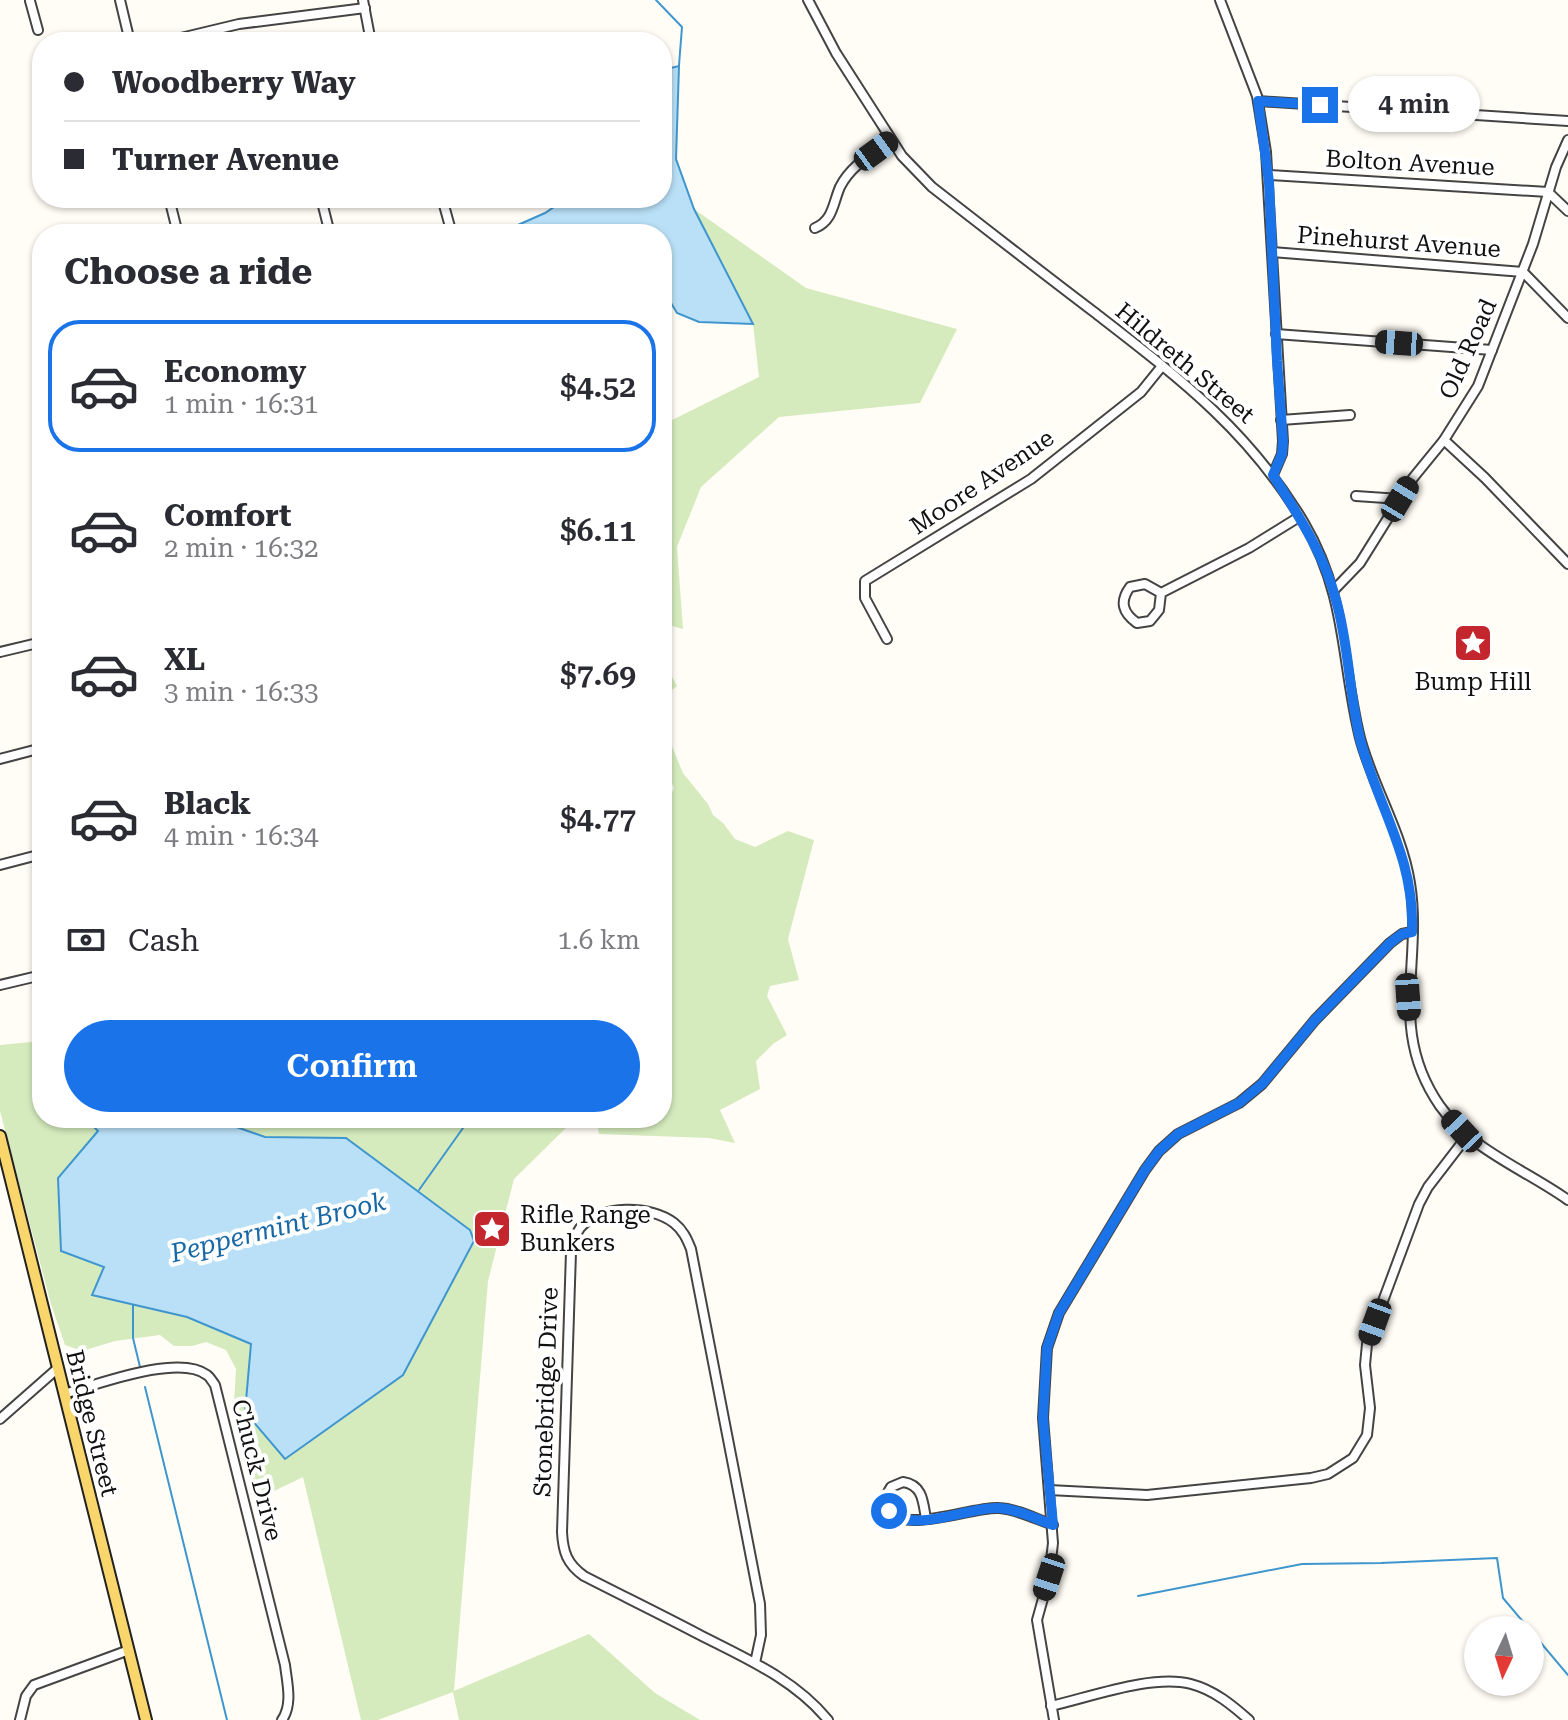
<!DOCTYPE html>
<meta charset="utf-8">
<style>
:root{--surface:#fff;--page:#f7f7f7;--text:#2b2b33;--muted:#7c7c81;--line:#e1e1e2;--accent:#1a73e8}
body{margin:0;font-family:"Roboto Serif",serif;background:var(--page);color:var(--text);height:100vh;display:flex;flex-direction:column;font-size:30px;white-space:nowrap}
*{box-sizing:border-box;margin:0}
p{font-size:26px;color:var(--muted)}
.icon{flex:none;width:44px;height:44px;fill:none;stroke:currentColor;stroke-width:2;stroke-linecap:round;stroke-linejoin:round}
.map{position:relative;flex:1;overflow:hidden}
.panel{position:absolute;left:32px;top:224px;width:640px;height:904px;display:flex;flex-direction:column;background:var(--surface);border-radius:32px;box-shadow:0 2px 6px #0004}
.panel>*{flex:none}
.top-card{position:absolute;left:32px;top:32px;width:640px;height:176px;border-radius:32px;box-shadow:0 2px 6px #0004;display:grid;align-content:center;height:176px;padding:0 32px;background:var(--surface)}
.needle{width:52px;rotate:184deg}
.tools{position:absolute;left:1464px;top:1616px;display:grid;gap:16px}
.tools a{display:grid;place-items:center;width:80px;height:80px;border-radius:50%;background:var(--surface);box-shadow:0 2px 6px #0004;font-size:40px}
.end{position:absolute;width:36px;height:36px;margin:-18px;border:10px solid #1a73e8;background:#fff;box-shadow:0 0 0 4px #fff}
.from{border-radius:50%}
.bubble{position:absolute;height:56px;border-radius:28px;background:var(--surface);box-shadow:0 2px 6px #0004;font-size:26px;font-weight:600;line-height:56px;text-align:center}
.car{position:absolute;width:24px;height:48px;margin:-24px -12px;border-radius:10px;box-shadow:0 0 6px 2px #0007;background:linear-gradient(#222 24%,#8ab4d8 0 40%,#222 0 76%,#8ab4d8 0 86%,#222 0)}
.top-card b{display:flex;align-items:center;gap:28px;height:76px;font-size:30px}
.top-card b+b{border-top:2px solid var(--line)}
.top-card i{width:20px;height:20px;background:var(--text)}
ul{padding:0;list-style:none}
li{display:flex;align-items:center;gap:24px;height:132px;margin:0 16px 12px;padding:0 16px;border:4px solid transparent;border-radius:32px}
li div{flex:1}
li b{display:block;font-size:30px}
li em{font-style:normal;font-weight:600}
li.selected{border-color:var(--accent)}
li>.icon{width:72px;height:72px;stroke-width:1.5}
h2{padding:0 32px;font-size:36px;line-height:96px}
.pay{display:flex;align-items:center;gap:20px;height:88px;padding:0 32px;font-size:30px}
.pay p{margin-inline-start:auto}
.primary-button{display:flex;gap:16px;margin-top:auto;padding:16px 32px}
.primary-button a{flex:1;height:92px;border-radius:48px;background:var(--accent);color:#fff;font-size:32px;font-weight:600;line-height:92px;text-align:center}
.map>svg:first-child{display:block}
.green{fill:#d5ebbd}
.water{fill:#b9e0f7;stroke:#3f96cf;stroke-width:2}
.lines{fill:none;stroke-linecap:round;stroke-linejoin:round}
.stream{stroke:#3f96cf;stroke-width:2}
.minor-casing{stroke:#444;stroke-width:12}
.major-casing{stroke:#222;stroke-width:14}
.minor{stroke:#fff;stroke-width:8}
.major{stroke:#f9d66b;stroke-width:10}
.route{stroke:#1a73e8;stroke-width:10}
.labels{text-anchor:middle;stroke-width:8;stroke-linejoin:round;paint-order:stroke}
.street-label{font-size:24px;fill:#111;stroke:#fff}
.poi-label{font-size:24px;fill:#111;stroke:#fff}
.water-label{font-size:26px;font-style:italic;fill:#1768a6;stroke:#fff}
</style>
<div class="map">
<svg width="1568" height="1720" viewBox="0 0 1568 1720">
<rect width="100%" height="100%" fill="#fffdf5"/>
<!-- green -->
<g class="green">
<polygon points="694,209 806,288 957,329 920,403 779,417 701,487 677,547 683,629 662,623 662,425 759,377 753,324"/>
<polygon points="662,666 671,675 677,686 664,696 672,717 671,744 683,773 708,804 713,815 723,823 735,839 755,847 788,831 814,840 788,939 799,980 770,986 767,996 787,1035 773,1044 756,1061 760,1089 720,1110 735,1143 709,1138 599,1134 596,1118 662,1118 662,816 674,788 666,770 662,768"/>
<polygon points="42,1041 42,1118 576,1118 514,1179 488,1281 454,1691 589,1634 655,1693 700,1720 459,1720 453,1692 378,1720 361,1720 303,1477 270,1493 261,1490 253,1482 246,1465 242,1441 243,1425 234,1403 236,1369 226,1350 206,1342 192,1346 174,1346 160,1335 115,1341 82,1351 65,1345 51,1304 0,1111 0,1045"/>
</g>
<!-- water -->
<g class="water">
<polygon points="679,66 676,159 694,209 753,324 699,322 677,313 662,288 662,234 510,234 511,228 545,213 567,198 662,198 662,70"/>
<polygon points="85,1118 211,1118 265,1137 346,1138 470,1230 474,1241 403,1375 285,1459 245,1412 251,1344 187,1317 92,1295 104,1267 61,1251 58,1178 98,1131"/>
</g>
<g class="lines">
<!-- stream -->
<g class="stream">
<polyline points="656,0 682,27 679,65"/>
<polyline points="419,1190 463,1128 460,1118"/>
<polyline points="133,1305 133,1338 140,1367"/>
<polyline points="145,1387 227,1720"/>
<polyline points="1138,1596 1302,1564 1381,1563 1497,1558 1503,1598 1568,1675"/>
</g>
<!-- minor casing -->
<g class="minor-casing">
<g id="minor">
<polyline points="120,0 130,42"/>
<polyline points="363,0 371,42"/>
<path d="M808,0L836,53L902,156L932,187C986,229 1040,271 1094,312C1178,377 1249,430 1304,523C1347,596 1341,661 1360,738C1373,787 1402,832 1410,883C1423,963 1387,1030 1440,1106C1471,1150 1526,1170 1568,1200"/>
<polyline points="1220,0 1257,96 1266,152 1283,441 1282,454 1273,475"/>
<polyline points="30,1 38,30"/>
<polyline points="164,42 239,24 365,8"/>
<polyline points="1258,101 1568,121"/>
<polyline points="1269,175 1548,192 1568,211"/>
<polyline points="169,198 178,234"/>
<polyline points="321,198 330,234"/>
<polyline points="442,198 452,234"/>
<path d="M815,228C833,221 833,203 840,187C850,166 873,153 891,140"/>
<polyline points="1272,252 1523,272 1568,318"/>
<polyline points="1276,334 1492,350"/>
<polyline points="1281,420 1350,415"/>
<polyline points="1444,440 1485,478 1568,564"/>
<polyline points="1356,496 1400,499"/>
<polyline points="1333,591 1360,563 1413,478 1444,440 1478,386 1533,244 1556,167 1568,140"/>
<path d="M1161,593L1145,584L1130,587C1119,602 1123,613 1137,623L1150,621L1159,610L1161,593L1249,548L1299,517"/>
<polyline points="887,639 865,598 865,581 1031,479 1141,392 1162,366"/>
<polyline points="0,652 42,642"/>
<polyline points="0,759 42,748"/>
<polyline points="0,865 42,854"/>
<polyline points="0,985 42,975"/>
<path d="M64,1394C96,1385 179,1353 207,1375C210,1377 212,1381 215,1385L285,1665C287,1683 293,1704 282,1720"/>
<polyline points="0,1419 58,1368"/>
<polyline points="1049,1490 1147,1495 1311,1478 1328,1474 1353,1458 1367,1435 1370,1408 1365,1365 1367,1344 1419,1204 1428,1187 1468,1135"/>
<path d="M926,1519C923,1502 923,1485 903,1482L891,1487C886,1495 883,1502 889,1511C904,1534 974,1506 999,1508C1017,1509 1036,1519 1053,1525"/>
<path d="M755,1663L761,1635L760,1604L691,1249C687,1239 683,1230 674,1223C651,1205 600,1204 580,1228C575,1235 573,1244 571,1252L562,1532C563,1552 567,1564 584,1576C623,1596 662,1615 700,1635C747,1659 794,1679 828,1720"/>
<path d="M1051,1706C1091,1697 1152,1674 1191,1684C1214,1690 1232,1705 1249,1720"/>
<polyline points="20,1720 26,1696 34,1685 129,1650"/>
<polyline points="1054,1720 1037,1620 1049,1577 1053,1543 1043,1418 1047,1348 1059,1313 1145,1170 1159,1151 1178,1134 1239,1103 1262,1084 1315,1020 1390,943 1402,934 1412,932"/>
</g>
</g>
<!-- major casing -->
<g class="major-casing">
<polyline id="major" points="0,1136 146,1720"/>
</g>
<!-- minor -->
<use href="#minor" class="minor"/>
<!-- major -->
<use href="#major" class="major"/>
</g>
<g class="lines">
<!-- route -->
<path class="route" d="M889,1511C912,1535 969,1506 999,1508C1017,1509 1036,1519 1053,1525L1043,1418L1047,1348L1059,1313L1145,1170L1159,1151L1178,1134L1239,1103L1262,1084L1315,1020L1390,943L1402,934L1412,932C1415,857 1378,808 1360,739C1349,693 1349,645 1336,600C1324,554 1298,515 1273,475L1282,454L1283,441L1277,361L1269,182L1258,101L1320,105"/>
</g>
<!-- icons -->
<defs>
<g id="sight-square" transform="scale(2)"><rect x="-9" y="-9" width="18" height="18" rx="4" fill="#c4262e" stroke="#fff"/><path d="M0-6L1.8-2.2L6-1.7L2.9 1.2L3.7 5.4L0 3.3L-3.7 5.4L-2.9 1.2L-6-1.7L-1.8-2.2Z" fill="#fff"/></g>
</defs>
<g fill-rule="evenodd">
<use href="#sight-square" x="1473" y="643"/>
<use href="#sight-square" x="492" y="1229"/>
</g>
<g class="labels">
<!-- street labels -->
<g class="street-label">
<text transform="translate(1410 163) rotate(3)" y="8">Bolton Avenue</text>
<text transform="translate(1399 242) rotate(4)" y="8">Pinehurst Avenue</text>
<text transform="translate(1468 349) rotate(-66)" y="8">Old Road</text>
<text transform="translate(1185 363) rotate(40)" y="8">Hildreth Street</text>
<text transform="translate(982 482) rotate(-34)" y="8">Moore Avenue</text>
<text transform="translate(546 1392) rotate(-88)" y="8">Stonebridge Drive</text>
<text transform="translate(92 1423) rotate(76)" y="8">Bridge Street</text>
<text transform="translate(257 1470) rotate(76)" y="8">Chuck Drive</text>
</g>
<!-- poi labels -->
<g class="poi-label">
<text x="1473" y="690">Bump Hill</text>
<text x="520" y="1223" text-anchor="start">Rifle Range<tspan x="520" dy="28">Bunkers</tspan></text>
</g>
<!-- water labels -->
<g class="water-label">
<text transform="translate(278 1227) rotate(-14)" y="9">Peppermint Brook</text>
</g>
</g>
</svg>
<div class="tools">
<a><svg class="needle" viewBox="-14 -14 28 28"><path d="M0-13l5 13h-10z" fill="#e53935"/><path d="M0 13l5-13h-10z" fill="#7c7c81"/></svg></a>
</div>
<i class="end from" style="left:889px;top:1511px"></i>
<i class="end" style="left:1320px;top:105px"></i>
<div class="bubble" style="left:1348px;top:76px;width:132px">4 min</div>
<i class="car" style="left:876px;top:151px;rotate:54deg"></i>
<i class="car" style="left:1399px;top:343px;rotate:274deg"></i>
<i class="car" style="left:1400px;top:499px;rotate:31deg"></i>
<i class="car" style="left:1408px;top:997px;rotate:176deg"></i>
<i class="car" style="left:1462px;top:1131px;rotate:317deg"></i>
<i class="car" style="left:1375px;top:1322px;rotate:200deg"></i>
<i class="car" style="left:1049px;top:1577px;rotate:198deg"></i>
<div class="top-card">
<b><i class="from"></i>Woodberry Way</b>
<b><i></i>Turner Avenue</b>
</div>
<section class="panel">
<h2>Choose a ride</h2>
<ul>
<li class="selected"><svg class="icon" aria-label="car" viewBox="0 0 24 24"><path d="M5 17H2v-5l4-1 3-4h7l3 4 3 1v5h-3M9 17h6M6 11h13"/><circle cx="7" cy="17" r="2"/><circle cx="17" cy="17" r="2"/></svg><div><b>Economy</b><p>1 min · 16:31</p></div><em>$4.52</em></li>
<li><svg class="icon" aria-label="car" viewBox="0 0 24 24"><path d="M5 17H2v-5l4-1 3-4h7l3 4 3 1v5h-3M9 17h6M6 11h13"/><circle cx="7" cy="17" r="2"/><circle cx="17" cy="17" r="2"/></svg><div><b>Comfort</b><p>2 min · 16:32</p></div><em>$6.11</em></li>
<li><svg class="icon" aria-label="car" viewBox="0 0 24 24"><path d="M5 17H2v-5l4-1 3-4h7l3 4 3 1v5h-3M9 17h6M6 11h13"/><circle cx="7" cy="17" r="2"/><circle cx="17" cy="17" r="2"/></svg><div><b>XL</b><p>3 min · 16:33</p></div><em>$7.69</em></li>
<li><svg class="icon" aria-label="car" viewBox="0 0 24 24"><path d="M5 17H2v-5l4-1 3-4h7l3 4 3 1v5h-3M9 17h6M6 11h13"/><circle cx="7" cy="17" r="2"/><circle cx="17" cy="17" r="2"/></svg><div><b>Black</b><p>4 min · 16:34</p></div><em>$4.77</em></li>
</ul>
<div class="pay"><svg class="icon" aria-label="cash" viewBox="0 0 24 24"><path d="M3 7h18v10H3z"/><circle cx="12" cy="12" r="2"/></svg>Cash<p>1.6 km</p></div>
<div class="primary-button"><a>Confirm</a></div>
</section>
</div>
